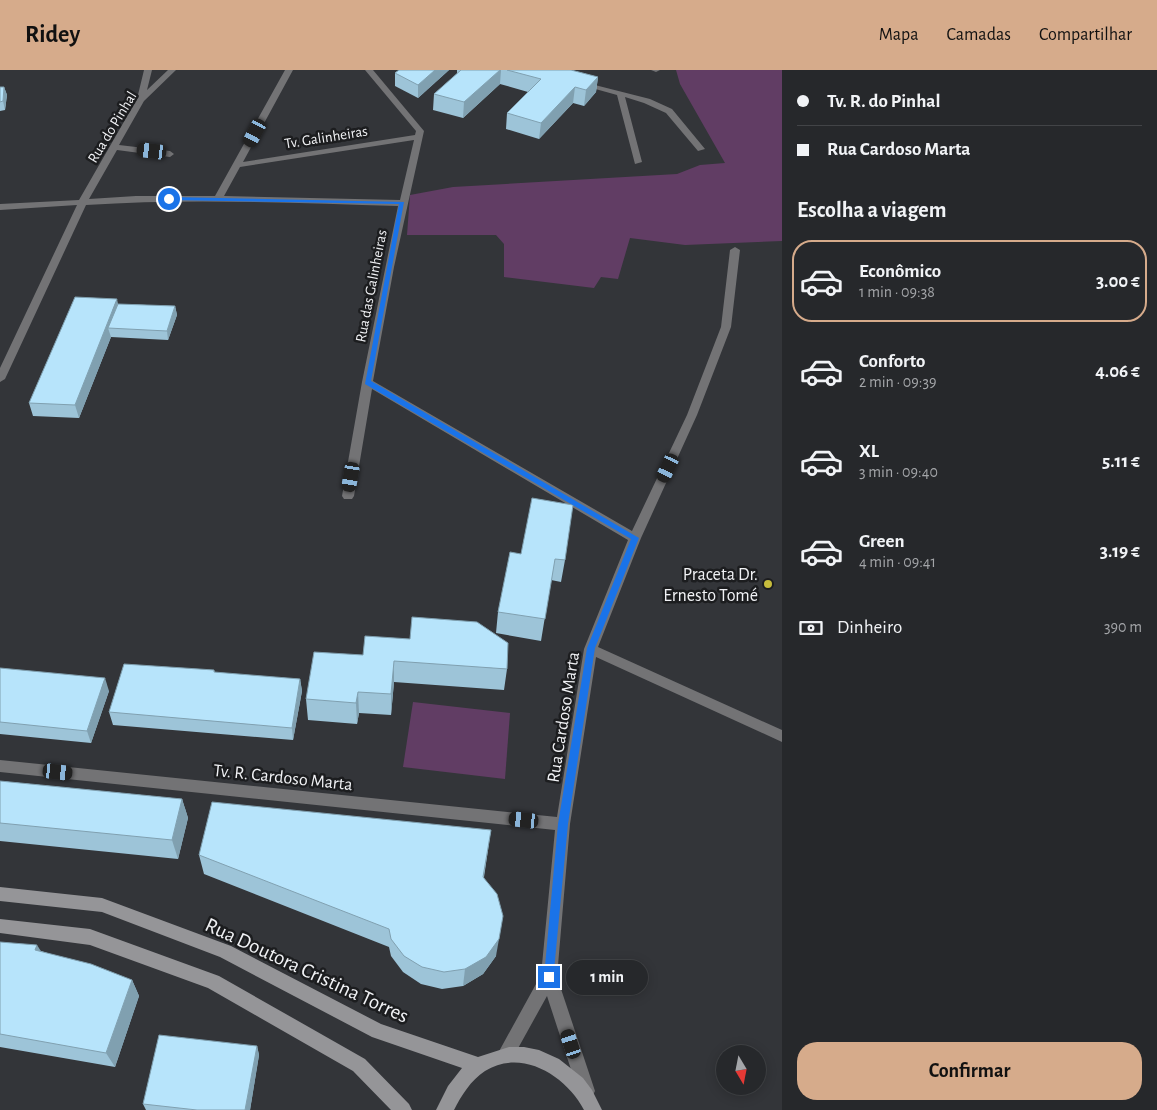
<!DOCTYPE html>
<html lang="pt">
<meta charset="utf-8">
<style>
:root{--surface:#26282b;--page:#323437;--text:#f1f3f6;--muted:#a4a6a9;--line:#424447;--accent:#d6ab8b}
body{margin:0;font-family:"Alegreya Sans",sans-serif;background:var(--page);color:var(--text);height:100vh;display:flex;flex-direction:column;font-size:19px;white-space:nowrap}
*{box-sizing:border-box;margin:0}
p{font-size:16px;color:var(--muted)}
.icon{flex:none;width:28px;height:28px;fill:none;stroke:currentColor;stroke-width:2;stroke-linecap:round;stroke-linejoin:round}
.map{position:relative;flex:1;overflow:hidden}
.sheet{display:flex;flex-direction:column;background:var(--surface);width:375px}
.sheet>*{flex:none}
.banner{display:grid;align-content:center;height:110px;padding:0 15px;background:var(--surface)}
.needle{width:32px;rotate:170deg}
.fabs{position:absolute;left:716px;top:975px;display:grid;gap:10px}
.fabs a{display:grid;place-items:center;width:50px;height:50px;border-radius:50%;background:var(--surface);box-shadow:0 2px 12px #0003,0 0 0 1px var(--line);font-size:25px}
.end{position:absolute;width:22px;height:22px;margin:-11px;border:6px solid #1a73e8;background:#fff;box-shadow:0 0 0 2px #fff}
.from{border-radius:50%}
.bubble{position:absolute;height:35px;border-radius:18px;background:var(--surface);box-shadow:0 2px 12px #0003,0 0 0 1px var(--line);font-size:16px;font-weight:700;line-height:35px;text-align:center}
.car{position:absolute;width:15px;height:30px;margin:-15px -8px;border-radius:6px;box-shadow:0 0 4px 1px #0007;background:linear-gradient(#222 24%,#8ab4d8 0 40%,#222 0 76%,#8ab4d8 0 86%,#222 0)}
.banner b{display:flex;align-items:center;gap:18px;height:48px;font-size:19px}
.banner b+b{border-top:1px solid var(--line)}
.banner i{width:12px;height:12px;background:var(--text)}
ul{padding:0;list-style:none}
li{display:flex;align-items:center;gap:15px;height:82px;margin:0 10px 8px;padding:0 5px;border:2px solid transparent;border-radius:20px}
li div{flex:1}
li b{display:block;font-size:19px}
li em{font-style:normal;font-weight:700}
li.on{border-color:var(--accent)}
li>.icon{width:45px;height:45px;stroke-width:1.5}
h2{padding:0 15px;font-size:22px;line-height:60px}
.pay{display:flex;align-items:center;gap:12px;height:55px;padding:0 15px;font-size:19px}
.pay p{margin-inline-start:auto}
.cta{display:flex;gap:10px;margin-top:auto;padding:10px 15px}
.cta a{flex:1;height:58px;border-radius:20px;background:var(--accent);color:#111;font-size:20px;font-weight:700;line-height:58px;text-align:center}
header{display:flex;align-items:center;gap:30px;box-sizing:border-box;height:70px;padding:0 25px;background:var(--accent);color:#111}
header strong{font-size:24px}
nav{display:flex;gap:28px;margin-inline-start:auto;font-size:18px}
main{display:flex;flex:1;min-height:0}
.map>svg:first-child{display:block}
.green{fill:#613d64}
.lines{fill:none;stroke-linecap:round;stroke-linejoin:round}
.lane{fill:#737375;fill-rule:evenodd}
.street{fill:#737375;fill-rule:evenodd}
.secondary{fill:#959598;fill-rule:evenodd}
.wall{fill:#9dc4d8}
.shaded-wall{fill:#80a0b0}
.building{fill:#b7e4fb;stroke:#80a0b0}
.route{fill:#1a73e8}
.poi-dot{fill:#c6bc3c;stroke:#1c1d1f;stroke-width:2}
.labels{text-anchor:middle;stroke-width:5;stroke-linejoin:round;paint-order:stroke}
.far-street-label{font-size:15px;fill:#f1f2f5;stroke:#1c1d1f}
.poi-label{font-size:18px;fill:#f1f2f5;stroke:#1c1d1f;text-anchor:end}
.street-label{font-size:18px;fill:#f1f2f5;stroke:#1c1d1f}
.near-street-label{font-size:21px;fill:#f1f2f5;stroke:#1c1d1f}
</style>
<header>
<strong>Ridey</strong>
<nav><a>Mapa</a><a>Camadas</a><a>Compartilhar</a></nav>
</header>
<main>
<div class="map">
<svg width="782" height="1040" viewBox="0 0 782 1040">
<rect width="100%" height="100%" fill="#333539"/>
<!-- green -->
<g class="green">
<polygon points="676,0 782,0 782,171 685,175 630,168 618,209 601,207 594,218 504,207 504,174 496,165 407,165 410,125 453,117 677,104 700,95 725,93 680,14"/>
<polygon points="413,632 510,643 505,709 403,697"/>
</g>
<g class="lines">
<!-- lane -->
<polygon class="lane" points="583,12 650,29 672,39 705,79 698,81 666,43 644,33 625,27 642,92 635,94 617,25 581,15 581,13"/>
<!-- street -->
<g class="street">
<path d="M144,0H152L147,20L168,0H176L144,31L119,75L170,81L174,84L170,87L117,80L89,129L136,126H215L285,0H293L243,92L415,65L416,61L365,0H373L424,61L394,197L373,311L632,461L687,345L721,257L730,180L735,177L740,180L731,257L697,345L641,468L598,577L782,660V672L596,587L570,754L557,907L595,1021L592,1027L586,1030L580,1027L547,926L511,991L505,993L499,991L497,985L541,905L555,760L0,702V690L557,747L584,579L628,470L372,319L354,426L352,429H344L342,426L362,312L398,136C294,133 190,128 86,135L5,309L0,312V298L77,135L0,140V134L79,130L137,29ZM414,70L400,130L224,126L240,97Z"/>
<polygon points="651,0 660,0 656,2"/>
</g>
<!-- secondary -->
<g class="secondary">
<path d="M0,817L102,828L231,876L381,954L478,987L509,977H524L539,980L559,989L583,1008L592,1020L602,1040H584C566,1006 522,978 485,1001C471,1010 461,1026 454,1040H436L448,1016L462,998L372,967L220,887L102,842L0,831Z"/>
<polygon points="0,849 90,859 219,906 365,989 409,1034 412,1040 391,1040 353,1001 208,918 90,875 0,863"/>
</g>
</g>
<!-- wall -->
<g class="wall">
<polygon points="399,0 449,0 418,28 395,16 395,3"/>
<polygon points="457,0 571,0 598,7 596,22 584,36 573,33 539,69 506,59 507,43 528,22 500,14 463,48 433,40 434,24 457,4"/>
<polygon points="0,17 4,17 7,25 5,40 0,41"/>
<polygon points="118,234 175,236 177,245 168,270 111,267 79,348 33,346 29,333"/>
<polygon points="521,484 565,490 561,512 551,510 541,571 496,563 498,542"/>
<polygon points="363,585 507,599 504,620 394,612 391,645 359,643 357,654 308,650 306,629"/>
<polygon points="0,598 109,621 91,673 0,664"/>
<polygon points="214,600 215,603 300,609 302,621 293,670 113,655 109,642"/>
<polygon points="0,711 182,729 188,748 178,789 0,771"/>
<polygon points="491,760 484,807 496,886 483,904 463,916 442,919 421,914 403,902 391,886 389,877 204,804 199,785"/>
<polygon points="0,872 41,881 132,910 139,926 115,997 0,977"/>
<polygon points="257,976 259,985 250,1040 146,1040 143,1034"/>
</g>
<!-- shaded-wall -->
<g class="shaded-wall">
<polygon points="435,0 449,0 418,28 418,15"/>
<polygon points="500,0 501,0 500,14 463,48 464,32"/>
<polygon points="598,7 596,22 584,36 586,20"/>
<polygon points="4,17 7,25 5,40 3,31"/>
<polygon points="575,17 573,33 539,69 541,53"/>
<polygon points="117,229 120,243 108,258 111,267 79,348 75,335"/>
<polygon points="175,236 177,245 168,270 167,261"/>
<polygon points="394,591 394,612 391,645 391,624"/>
<polygon points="105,608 109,621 91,673 87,661"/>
<polygon points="300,609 302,621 293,670 292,658"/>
<polygon points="358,622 359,643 357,654 356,633"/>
<polygon points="182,729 188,748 178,789 172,770"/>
<polygon points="499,869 496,886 483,904 463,916 465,899"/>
<polygon points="37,875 48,892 35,880"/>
<polygon points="132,910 139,926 115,997 106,983"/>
<polygon points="257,976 259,985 250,1040 245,1040"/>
</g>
<!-- building -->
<g class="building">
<polygon points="399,0 435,0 418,15 395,3"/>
<polygon points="461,0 500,0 464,32 434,24"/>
<polygon points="507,0 571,0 598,7 586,20 575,17 541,53 507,43 541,9"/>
<polygon points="0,17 4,17 3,31 0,32"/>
<polygon points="75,227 117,229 75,335 29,333"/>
<polygon points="118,234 175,236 167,261 108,258"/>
<polygon points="532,428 573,435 565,490 555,489 545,549 498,542 510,482 521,484"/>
<polygon points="412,547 477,552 508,573 507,599 394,591 391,624 358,622 356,633 306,629 314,582 363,585 365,566 410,569"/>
<polygon points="124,594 214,600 214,602 300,609 292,658 109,642"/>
<polygon points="0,598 105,608 87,661 0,652"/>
<polygon points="0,711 182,729 172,770 0,753"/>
<polygon points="212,732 491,760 483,807 497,824 503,846 499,869 486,887 465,899 444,902 422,897 404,886 391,869 389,859 199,785"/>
<polygon points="0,872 37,875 35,880 91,894 132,910 106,983 0,964"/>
<polygon points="159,965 257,976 245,1040 197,1040 143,1034"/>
</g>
<!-- route -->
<polygon class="route" points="169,127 404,132 371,311 639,468 595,578 568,754 553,911 549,912 546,911 544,907 558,754 587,578 631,469 365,314 399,134 167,130"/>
<!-- markers -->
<circle class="poi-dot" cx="768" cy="514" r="5"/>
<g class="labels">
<!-- far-street labels -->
<g class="far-street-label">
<text transform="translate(112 57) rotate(-59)" y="5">Rua do Pinhal</text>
<text transform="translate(326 67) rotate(-9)" y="5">Tv. Galinheiras</text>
<text transform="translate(371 216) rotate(-79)" y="5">Rua das Galinheiras</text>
</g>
<!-- poi labels -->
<g class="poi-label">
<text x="758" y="510">Praceta Dr.<tspan x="758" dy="21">Ernesto Tomé</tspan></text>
</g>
<!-- street labels -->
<g class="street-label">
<text transform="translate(563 647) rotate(-81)" y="6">Rua Cardoso Marta</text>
<text transform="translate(283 707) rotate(6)" y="6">Tv. R. Cardoso Marta</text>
</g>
<!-- near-street labels -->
<g class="near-street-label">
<text transform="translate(307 900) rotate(25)" y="7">Rua Doutora Cristina Torres</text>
</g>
</g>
</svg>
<div class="fabs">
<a><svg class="needle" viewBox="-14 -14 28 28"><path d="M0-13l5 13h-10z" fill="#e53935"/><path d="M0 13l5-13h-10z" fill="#a4a6a9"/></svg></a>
</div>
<i class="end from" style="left:169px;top:129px"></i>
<i class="end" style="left:549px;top:907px"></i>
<div class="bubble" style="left:566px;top:890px;width:82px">1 min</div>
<i class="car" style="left:255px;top:63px;rotate:208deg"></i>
<i class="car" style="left:152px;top:81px;rotate:277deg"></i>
<i class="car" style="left:668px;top:398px;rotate:205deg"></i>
<i class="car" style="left:351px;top:407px;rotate:190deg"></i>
<i class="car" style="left:58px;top:702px;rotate:96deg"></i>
<i class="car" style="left:524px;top:750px;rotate:276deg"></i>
<i class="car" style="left:571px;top:974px;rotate:342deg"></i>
</div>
<section class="sheet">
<div class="banner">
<b><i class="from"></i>Tv. R. do Pinhal</b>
<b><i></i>Rua Cardoso Marta</b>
</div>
<h2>Escolha a viagem</h2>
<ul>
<li class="on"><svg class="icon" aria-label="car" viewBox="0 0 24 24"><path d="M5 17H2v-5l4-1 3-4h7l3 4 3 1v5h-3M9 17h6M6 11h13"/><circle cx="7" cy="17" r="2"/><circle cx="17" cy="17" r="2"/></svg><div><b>Econômico</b><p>1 min · 09:38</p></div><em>3.00 €</em></li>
<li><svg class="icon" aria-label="car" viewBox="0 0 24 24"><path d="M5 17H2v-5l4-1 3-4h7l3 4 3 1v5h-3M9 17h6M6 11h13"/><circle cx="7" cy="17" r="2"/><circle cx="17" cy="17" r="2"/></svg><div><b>Conforto</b><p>2 min · 09:39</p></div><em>4.06 €</em></li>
<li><svg class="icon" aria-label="car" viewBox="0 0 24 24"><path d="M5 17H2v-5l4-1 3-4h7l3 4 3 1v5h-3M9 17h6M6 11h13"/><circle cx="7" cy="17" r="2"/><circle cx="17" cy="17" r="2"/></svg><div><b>XL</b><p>3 min · 09:40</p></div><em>5.11 €</em></li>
<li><svg class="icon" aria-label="car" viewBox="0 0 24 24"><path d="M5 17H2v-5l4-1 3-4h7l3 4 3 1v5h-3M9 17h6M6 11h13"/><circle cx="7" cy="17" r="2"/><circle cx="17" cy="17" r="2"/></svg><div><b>Green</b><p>4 min · 09:41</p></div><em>3.19 €</em></li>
</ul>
<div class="pay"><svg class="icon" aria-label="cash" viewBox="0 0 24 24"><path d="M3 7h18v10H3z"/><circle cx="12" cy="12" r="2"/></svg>Dinheiro<p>390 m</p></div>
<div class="cta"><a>Confirmar</a></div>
</section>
</main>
